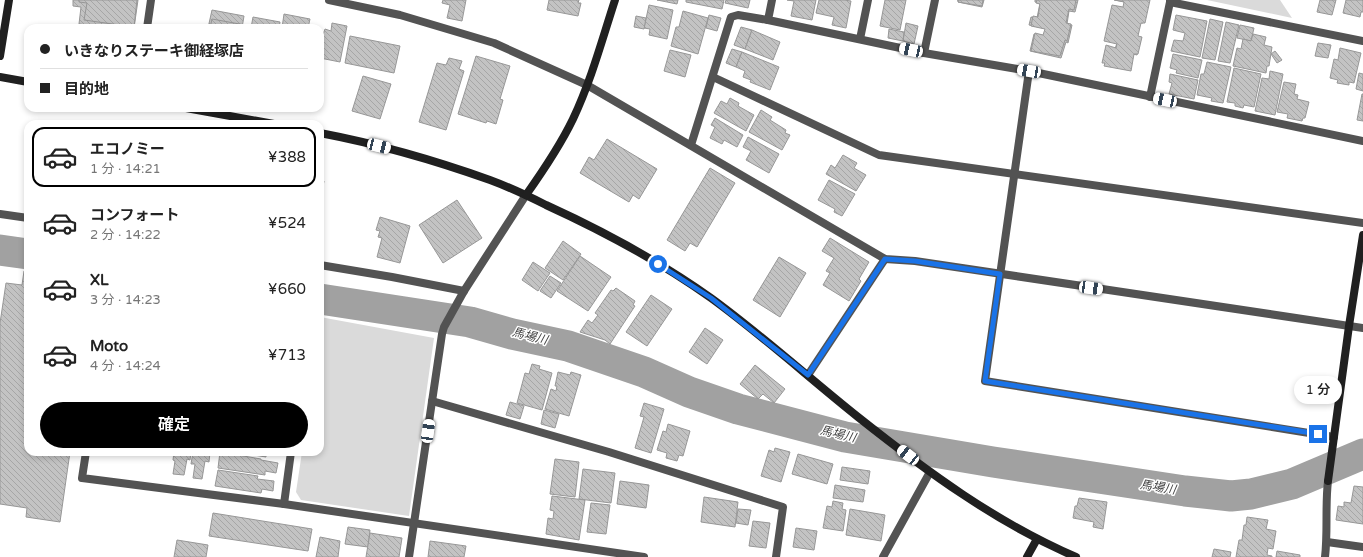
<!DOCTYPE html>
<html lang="ja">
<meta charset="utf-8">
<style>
:root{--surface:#fff;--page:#f6f6f6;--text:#222;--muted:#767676;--line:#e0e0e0;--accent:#000}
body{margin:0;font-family:"Varela Round","Noto Sans JP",sans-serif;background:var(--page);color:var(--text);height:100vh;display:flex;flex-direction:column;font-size:15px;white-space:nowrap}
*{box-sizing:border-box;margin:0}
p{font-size:13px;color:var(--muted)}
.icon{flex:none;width:22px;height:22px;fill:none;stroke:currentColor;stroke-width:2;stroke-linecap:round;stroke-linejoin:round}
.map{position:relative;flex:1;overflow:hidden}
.side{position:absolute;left:24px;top:120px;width:300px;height:336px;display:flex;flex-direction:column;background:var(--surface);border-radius:12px;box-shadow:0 2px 6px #0003}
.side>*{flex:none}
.banner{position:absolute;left:24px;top:24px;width:300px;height:88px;border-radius:12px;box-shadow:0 2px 6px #0003;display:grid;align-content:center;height:88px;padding:0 16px;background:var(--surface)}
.end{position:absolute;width:18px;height:18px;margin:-9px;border:5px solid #1a73e8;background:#fff;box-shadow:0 0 0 2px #fff}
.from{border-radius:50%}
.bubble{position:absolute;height:28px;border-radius:14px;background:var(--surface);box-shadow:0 2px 6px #0003;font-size:13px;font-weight:600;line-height:28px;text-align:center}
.car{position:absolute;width:12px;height:24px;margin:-12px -6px;border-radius:5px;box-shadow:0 0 3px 1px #0007;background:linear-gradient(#fff 24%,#345 0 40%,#fff 0 76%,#345 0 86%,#fff 0)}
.banner b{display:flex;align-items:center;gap:14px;height:38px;font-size:15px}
.banner b+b{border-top:1px solid var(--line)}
.banner i{width:10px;height:10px;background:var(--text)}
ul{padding:7px 0 0;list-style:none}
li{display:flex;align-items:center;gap:12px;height:60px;margin:0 8px 6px;padding:0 8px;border:2px solid transparent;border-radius:12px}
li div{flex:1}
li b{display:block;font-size:15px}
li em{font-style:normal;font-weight:600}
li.on{border-color:var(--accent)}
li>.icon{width:36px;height:36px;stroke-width:1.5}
.cta{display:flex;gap:8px;margin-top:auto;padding:8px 16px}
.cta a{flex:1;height:46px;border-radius:24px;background:var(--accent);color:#fff;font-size:16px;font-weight:600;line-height:46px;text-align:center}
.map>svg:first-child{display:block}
.green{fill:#dadada}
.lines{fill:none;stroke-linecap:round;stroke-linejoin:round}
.river{stroke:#a1a1a1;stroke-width:31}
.building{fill:url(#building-back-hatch);stroke:#979797}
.street{stroke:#535353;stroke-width:8}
.secondary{stroke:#202020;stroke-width:8}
.route{stroke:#1a73e8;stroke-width:5}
.labels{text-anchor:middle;stroke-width:3;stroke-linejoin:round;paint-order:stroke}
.water-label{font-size:12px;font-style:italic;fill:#424242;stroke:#fff}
</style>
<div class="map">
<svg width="1363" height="557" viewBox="0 0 1363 557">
<defs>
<pattern id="building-back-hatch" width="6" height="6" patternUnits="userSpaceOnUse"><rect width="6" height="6" fill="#c3c3c3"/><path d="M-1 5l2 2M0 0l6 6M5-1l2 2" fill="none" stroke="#a6a6a6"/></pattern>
</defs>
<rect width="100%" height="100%" fill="#fff"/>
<!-- green -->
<g class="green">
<polygon points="1207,0 1280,0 1292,18"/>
<polygon points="320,317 434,338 409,516 301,500 296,492 302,452 320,452"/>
</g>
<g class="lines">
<!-- river -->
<g class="river">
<polyline points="0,250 28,254"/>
<polyline points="320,299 470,322 512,334 568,346 644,372 689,392 738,409 845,437 993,462 1185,491 1231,496 1251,494 1292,484 1363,454"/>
</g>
</g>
<!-- building -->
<g class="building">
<polygon points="73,0 138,0 134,28 106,28 79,24 81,7 73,6"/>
<polygon points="79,0 137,0 134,27 84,20 87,3 79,2"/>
<polygon points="443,0 466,0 462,21 447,18 450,5 442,3"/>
<polygon points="549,0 579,0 578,3 581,3 578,16 547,10"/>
<polygon points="657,0 678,0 677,4"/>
<polygon points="686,0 724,0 722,9 686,2"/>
<polygon points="726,0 750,0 748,8 725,3"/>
<polygon points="787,0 816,0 812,20 791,16 794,1"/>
<polygon points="819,0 844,0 851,1 846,28 832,25 834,17 816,13"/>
<polygon points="885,0 906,0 900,30 880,26"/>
<polygon points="957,0 984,0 982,7 958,2 958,0"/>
<polygon points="959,0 983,0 982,6 958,2"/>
<polygon points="1035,0 1078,0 1075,12 1069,11 1067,24 1072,25 1068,43 1066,42 1061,58 1030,51 1034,34 1046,36 1048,29 1029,25 1031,17 1037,18 1040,3 1035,2"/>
<polygon points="1037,0 1076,0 1074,10 1069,9 1066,23 1071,24 1067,41 1065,40 1060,56 1031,51 1035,33 1043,35 1045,29 1031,26 1033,16 1038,17 1040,4 1036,3"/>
<polygon points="1114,0 1148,0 1143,23 1140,23 1137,37 1141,38 1137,55 1133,54 1130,70 1105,65 1105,63 1103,62 1106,47 1115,49 1117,43 1106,40 1113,6 1124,8 1125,2"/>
<polygon points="1115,0 1150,0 1145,23 1141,23 1138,36 1142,37 1138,54 1134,54 1131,71 1104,66 1105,63 1102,63 1106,45 1116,48 1117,44 1104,41 1112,5 1123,7 1124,2"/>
<polygon points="1320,0 1336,0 1332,15 1317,12"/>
<polygon points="1346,0 1363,0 1363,12 1361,12 1360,17 1343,13"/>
<polygon points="649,5 673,10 667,39 649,35 650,29 644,28"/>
<polygon points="212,10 244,16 242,28 208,28"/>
<polygon points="683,11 708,18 698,54 671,46 676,27 679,27"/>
<polygon points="284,14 310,19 308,28 282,28"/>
<polygon points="709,15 721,18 717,31 706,28"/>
<polygon points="1176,15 1207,21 1200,57 1171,51 1174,40 1183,41 1185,33 1173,30"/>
<polygon points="636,16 646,18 644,29 634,27"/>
<polygon points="253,17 280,22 279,28 251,28"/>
<polygon points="212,19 245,25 244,28 210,28"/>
<polygon points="1210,19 1223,22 1215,60 1202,58"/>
<polygon points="1226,22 1239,25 1230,63 1218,61"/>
<polygon points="332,23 347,26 340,62 320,58 320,34 323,35 325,29 331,31"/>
<polygon points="906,23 918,26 914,44 903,41"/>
<polygon points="1240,25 1254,28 1251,41 1237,38"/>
<polygon points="741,27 752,30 745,49 734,45"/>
<polygon points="889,29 904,32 903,41 888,38"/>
<polygon points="752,30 780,42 773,60 745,49"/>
<polygon points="1253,34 1266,37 1264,45 1272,47 1269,66 1267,66 1266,73 1233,66 1237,48 1241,49 1243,39 1251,41"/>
<polygon points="350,36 400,46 394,73 345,63"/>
<polygon points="1318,43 1331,45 1328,58 1315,56"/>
<polygon points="1340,48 1361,53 1354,83 1349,82 1349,85 1337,83 1338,80 1330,78 1334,59 1338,60"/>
<polygon points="732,49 742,52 736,67 726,63"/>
<polygon points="670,50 691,55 685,77 664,71"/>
<polygon points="1275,51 1282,60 1277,63 1271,54"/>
<polygon points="742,52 779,67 770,90 750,82 751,80 743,77 745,71 736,67"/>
<polygon points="1173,54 1202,60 1198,78 1176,73 1177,70 1170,68"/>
<polygon points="476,56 510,66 500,99 503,100 496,124 487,121 486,123 458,114"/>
<polygon points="449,58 462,61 459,69 464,71 446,130 419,122 437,63 446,65"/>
<polygon points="1207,62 1231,67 1223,103 1211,101 1212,98 1197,95 1201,74 1204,74"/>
<polygon points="1234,68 1261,74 1254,107 1244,105 1243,108 1235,106 1235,103 1227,102"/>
<polygon points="1270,71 1283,74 1275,115 1255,111 1262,78 1269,79"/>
<polygon points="1359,73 1363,74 1363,91 1356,89"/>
<polygon points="1170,74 1198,80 1194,99 1169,94 1172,83 1169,82"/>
<polygon points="363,76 391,84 380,119 352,111"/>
<polygon points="1284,82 1296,84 1294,94 1298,95 1297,99 1309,102 1305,118 1303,118 1302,121 1287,118 1288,114 1277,112"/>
<polygon points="1362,94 1363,94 1363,121 1357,120"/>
<polygon points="730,98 739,103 738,106 754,115 746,131 714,113 721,101 727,104"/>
<polygon points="761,110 772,117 770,120 786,130 785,133 790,135 782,150 749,132"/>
<polygon points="715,118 743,135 737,147 724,140 722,144 710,138 715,127 711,125"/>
<polygon points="748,137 779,154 769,173 746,160 751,151 743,147"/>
<polygon points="607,139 657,169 639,199 633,195 629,202 580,173 589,157 594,160"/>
<polygon points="843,155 857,163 854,168 866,175 856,191 826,174 831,165 835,168"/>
<polygon points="710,168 735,183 697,247 690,243 685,251 667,240"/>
<polygon points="829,180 855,194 842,216 834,212 835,209 818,200"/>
<polygon points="320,181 324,181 320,202"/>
<polygon points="457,200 482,238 443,263 419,225"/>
<polygon points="380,217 410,226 400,263 377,257 382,238 378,237 380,231 376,230"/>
<polygon points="830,238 869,262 859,279 861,281 849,301 823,285 830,273 826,271 834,258 822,251"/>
<polygon points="563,241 581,254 563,280 545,268"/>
<polygon points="580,256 611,277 588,311 557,291"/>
<polygon points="779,257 806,273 780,317 753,300"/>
<polygon points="533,262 550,273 538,291 522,280"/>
<polygon points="24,271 28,272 28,452 70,452 60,522 26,517 27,508 0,504 0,323 6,283 22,285"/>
<polygon points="550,276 561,283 551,298 540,291"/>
<polygon points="616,288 635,301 633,305 635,306 610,344 605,340 580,332 588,320 592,323 598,315 595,313 611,290 613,291"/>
<polygon points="651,295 672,309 647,346 626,332"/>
<polygon points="705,328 723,340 707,364 689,352"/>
<polygon points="532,364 540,366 539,369 552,373 542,410 517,403 525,373 529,374"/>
<polygon points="755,365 785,389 774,403 763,394 758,399 740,384"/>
<polygon points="558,372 570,375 571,372 581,375 569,416 545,409 551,389 556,391 557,386 555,386"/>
<polygon points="510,402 524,406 520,419 506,415"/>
<polygon points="644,403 664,409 651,453 635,448 644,417 640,416"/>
<polygon points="544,410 559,414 555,428 541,424"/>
<polygon points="668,424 690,431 683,456 679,455 677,461 666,458 667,453 657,450 663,431 666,432"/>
<polygon points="775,448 790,452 781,482 761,476 769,450 774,452"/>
<polygon points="174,452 191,452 190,460 187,459 184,475 173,474 175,461 173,460"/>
<polygon points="193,452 210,452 209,462 205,461 202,479 193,478 195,464 191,464"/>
<polygon points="220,452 261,459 261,460 278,463 276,473 265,471 265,475 218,468"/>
<polygon points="235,452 277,452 277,454 266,452 266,457"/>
<polygon points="798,454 833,464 827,484 792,474"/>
<polygon points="555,459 579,462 575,497 550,494"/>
<polygon points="842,467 870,471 868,484 840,480"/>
<polygon points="583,469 615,473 611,503 579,499"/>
<polygon points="218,470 258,476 257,479 274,481 273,491 262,489 261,493 215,486"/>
<polygon points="620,481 649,485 646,508 617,504"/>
<polygon points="835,485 865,490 863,502 833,498"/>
<polygon points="1354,486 1363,487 1363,524 1336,520 1338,506 1344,507 1344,502 1351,503"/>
<polygon points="552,496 585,500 579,540 546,534 548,518 553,519 554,511 550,510"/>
<polygon points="704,497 738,502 735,527 701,522"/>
<polygon points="1079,498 1107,502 1103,529 1093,527 1094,522 1073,518 1075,506 1077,506"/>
<polygon points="833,501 843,503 842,509 846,510 843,531 823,528 827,506 832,507"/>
<polygon points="591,503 610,505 606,534 587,532"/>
<polygon points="738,509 751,510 748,525 736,523"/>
<polygon points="850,509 885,515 881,541 846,535"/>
<polygon points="213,513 312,529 308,551 209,536"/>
<polygon points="1247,517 1268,520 1266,529 1276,531 1273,549 1268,548 1267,555 1272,556 1272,557 1236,557 1239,540 1242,540 1244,525 1246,525"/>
<polygon points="753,521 770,523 766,548 749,546"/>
<polygon points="348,527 370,530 368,547 345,544"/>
<polygon points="796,528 817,531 814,550 793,547"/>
<polygon points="370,533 402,538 399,557 366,557"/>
<polygon points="320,537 340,541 338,557 316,557"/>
<polygon points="177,540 208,545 206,557 174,557"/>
<polygon points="430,541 466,546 464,557 428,557"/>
<polygon points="1214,549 1231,552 1230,557 1212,557"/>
<polygon points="1277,551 1300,555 1300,557 1276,557"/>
</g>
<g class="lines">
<!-- street -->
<g class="street">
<polyline points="329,0 400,15 494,43 587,85 885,259 915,261 1363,328"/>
<polyline points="772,0 768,20 924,53 1029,71 1363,141"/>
<polyline points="1170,0 1170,2 1363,41"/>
<polyline points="147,28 151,0"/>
<polyline points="860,39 868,0"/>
<polyline points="924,53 935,0"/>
<polyline points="1029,71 985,381 1334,437"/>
<polyline points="713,77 879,155 1363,223"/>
<polyline points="1150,97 1170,2"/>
<polyline points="691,145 731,17 738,15 768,20"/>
<polyline points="0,214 28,218"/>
<polyline points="320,265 392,277 464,291"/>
<polyline points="808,375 885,259"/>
<polyline points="432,401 609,452 783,507 776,557"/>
<polyline points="86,452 82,478 284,504 644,557"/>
<polyline points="284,504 291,452"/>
<polyline points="1327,542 1363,547"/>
<polyline points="409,557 442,334 444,327 464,291 526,195"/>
<polyline points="883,557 930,472"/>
<path d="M1325,557C1328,532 1325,506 1328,481"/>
</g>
<!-- secondary -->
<g class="secondary">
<polyline points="0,56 9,0"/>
<polyline points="0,77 28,82"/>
<polyline points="186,108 274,124"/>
<path d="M320,133C378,144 434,160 490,180C509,187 528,196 546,205C603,231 659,261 711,298C762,335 809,378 858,417C926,471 997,523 1076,557"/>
<path d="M526,195C543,171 560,146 573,119C591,81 602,40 615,0"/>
<polyline points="1328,481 1349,326 1363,235"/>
<polyline points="1027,557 1037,539"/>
</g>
</g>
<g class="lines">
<!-- route -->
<polyline class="route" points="658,264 711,298 808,375 885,259 915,261 1000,274 985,381 1318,434"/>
</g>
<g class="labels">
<!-- water labels -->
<g class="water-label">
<text transform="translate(530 336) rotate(14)" y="4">馬場川</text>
<text transform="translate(838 434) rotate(13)" y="4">馬場川</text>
<text transform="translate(1158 487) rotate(9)" y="4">馬場川</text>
</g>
</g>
</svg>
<i class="end from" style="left:658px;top:264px"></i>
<i class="end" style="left:1318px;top:434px"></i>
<div class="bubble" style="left:1294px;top:376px;width:48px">1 分</div>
<i class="car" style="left:911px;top:50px;rotate:282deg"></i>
<i class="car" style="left:1029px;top:71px;rotate:280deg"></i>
<i class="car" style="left:1165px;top:100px;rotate:282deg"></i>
<i class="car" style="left:379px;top:146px;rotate:104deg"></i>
<i class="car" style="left:1091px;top:288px;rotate:98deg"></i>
<i class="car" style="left:428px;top:431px;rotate:8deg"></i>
<i class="car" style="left:908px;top:455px;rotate:308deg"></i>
<div class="banner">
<b><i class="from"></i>いきなりステーキ御経塚店</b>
<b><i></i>目的地</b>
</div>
<section class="side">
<ul>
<li class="on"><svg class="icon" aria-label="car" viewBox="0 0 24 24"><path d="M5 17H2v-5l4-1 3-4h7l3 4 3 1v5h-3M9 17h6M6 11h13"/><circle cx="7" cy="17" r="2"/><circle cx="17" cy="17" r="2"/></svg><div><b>エコノミー</b><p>1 分 · 14:21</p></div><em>¥388</em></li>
<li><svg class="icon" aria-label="car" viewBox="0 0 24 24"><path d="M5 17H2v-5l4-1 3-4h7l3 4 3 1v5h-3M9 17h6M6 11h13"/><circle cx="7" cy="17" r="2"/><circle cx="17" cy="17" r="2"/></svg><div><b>コンフォート</b><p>2 分 · 14:22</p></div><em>¥524</em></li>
<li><svg class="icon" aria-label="car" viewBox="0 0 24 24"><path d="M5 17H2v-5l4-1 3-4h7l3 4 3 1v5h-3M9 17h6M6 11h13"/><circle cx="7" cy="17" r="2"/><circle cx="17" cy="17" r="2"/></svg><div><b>XL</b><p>3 分 · 14:23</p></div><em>¥660</em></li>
<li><svg class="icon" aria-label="car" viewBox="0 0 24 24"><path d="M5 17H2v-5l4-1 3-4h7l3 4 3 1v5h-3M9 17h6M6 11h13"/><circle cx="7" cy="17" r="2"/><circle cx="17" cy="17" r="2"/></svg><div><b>Moto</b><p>4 分 · 14:24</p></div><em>¥713</em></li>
</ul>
<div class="cta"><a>確定</a></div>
</section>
</div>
